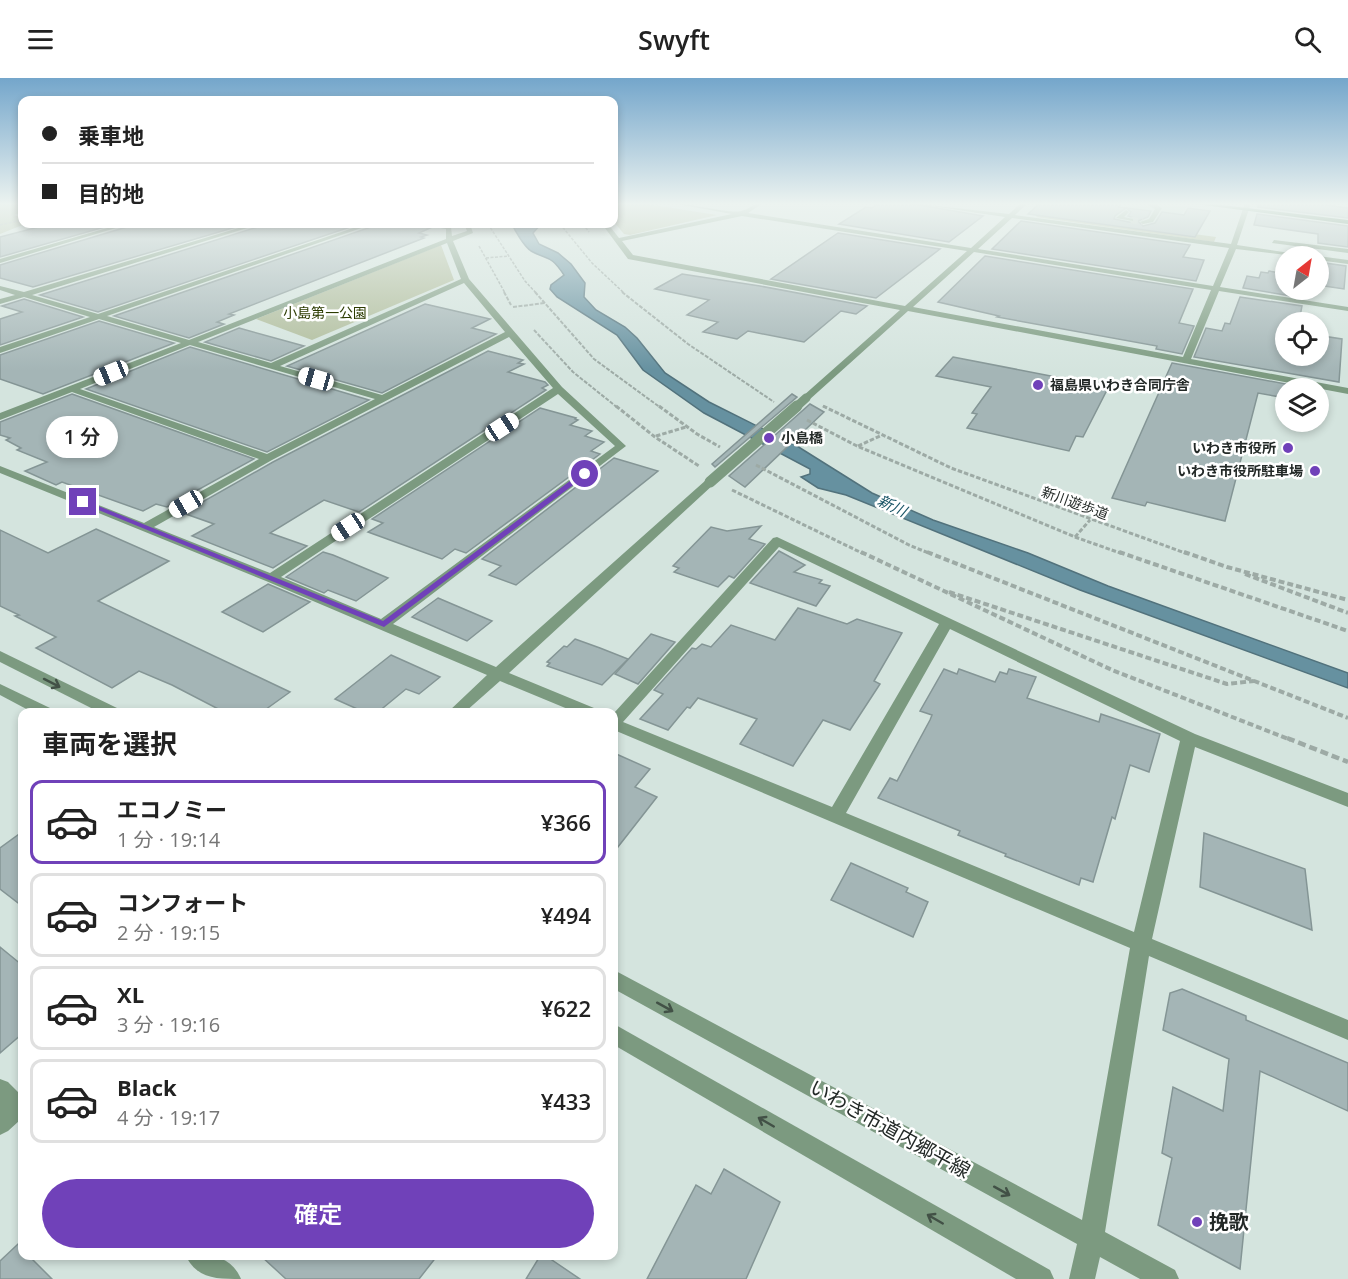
<!DOCTYPE html>
<html lang="ja">
<meta charset="utf-8">
<style>
:root{--surface:#fff;--page:#f2f2f2;--text:#222;--muted:#767676;--line:#e0e0e0;--accent:#7041b9}
body{margin:0;font-family:"Open Sans","Noto Sans JP",sans-serif;background:var(--page);color:var(--text);height:100vh;display:flex;flex-direction:column;font-size:22px;white-space:nowrap}
*{box-sizing:border-box;margin:0}
p{font-size:20px;color:var(--muted)}
.icon{flex:none;width:33px;height:33px;fill:none;stroke:currentColor;stroke-width:2;stroke-linecap:round;stroke-linejoin:round}
.map{position:relative;flex:1;overflow:hidden}
.panel{position:absolute;left:18px;top:630px;width:600px;height:552px;display:flex;flex-direction:column;background:var(--surface);border-radius:12px;box-shadow:0 3px 9px #0003}
.panel>*{flex:none}
.guide{position:absolute;left:18px;top:18px;width:600px;height:132px;border-radius:12px;box-shadow:0 3px 9px #0003;display:grid;align-content:center;height:132px;padding:0 24px;background:var(--surface)}
.needle{width:39px;rotate:31deg}
.tools{position:absolute;left:1275px;top:168px;display:grid;gap:12px}
.tools a{display:grid;place-items:center;width:54px;height:54px;border-radius:50%;background:var(--surface);box-shadow:0 3px 9px #0003;font-size:30px}
.end{position:absolute;width:27px;height:27px;margin:-14px;border:8px solid #7041b9;background:#fff;box-shadow:0 0 0 3px #fff}
.from{border-radius:50%}
.bubble{position:absolute;height:42px;border-radius:21px;background:var(--surface);box-shadow:0 3px 9px #0003;font-size:20px;font-weight:600;line-height:42px;text-align:center}
.car{position:absolute;width:18px;height:36px;margin:-18px -9px;border-radius:8px;box-shadow:0 0 4px 2px #0007;background:linear-gradient(#fff 24%,#345 0 40%,#fff 0 76%,#345 0 86%,#fff 0)}
.guide b{display:flex;align-items:center;gap:21px;height:57px;font-size:22px}
.guide b+b{border-top:2px solid var(--line)}
.guide i{width:15px;height:15px;background:var(--text)}
ul{padding:0;list-style:none}
li{display:flex;align-items:center;gap:18px;height:84px;margin:0 12px 9px;padding:0 12px;border:3px solid var(--line);border-radius:12px}
li div{flex:1}
li b{display:block;font-size:22px}
li em{font-style:normal;font-weight:600}
li.selected{border-color:var(--accent)}
li>.icon{width:54px;height:54px;stroke-width:1.5}
h2{padding:0 24px;font-size:27px;line-height:72px}
.button{display:flex;gap:12px;margin-top:auto;padding:12px 24px}
.button a{flex:1;height:69px;border-radius:36px;background:var(--accent);color:#fff;font-size:24px;font-weight:600;line-height:69px;text-align:center}
header{display:flex;justify-content:space-between;align-items:center;height:78px;padding:0 24px;background:var(--surface);font-size:27px;font-weight:600}
.map>svg:first-child{display:block}
.built{fill:#c0d9d0}
.green{fill:#aebb99}
.water{fill:#6691a0;stroke:#52727c;stroke-width:1.5}
.building{fill:#a4b5b6;stroke:#849595;stroke-width:1.5;fill-rule:evenodd}
.lines{fill:none;stroke-linecap:round;stroke-linejoin:round}
.minor-tunnel{stroke:#b1bfb9;stroke-width:7;stroke-dasharray:7 4;stroke-linecap:butt}
.path-far4{stroke:#9daaa5;stroke-width:1.5;stroke-dasharray:3 1.5;stroke-linecap:butt}
.path-far3{stroke:#9daaa5;stroke-width:2;stroke-dasharray:4 1.5;stroke-linecap:butt}
.path-far2{stroke:#9daaa5;stroke-width:3;stroke-dasharray:4.5 2;stroke-linecap:butt}
.path-far1{stroke:#9daaa5;stroke-width:4;stroke-dasharray:6 3;stroke-linecap:butt}
.path{stroke:#9daaa5;stroke-width:4.5;stroke-dasharray:8 4;stroke-linecap:butt}
.minor{fill:#7c9a80;fill-rule:evenodd}
.major{fill:#255f32;fill-rule:evenodd}
.minor-bridge-far1{stroke:#7c9a80;stroke-width:9}
.minor-bridge{stroke:#7c9a80;stroke-width:11}
.oneway{stroke:#425146}
.route{fill:#7041b9}
.poi-dot{fill:#7041b9;stroke:#fff;stroke-width:2}
.labels{text-anchor:middle;stroke-width:5;stroke-linejoin:round;paint-order:stroke}
.far-park-label{font-size:14px;fill:#2c3b00;stroke:#fff}
.far-poi-label{font-size:14px;font-weight:bold;fill:#232927;stroke:#fff;text-anchor:start}
.far-street-label{font-size:14px;fill:#232927;stroke:#fff}
.far-water-label{font-size:15px;font-style:italic;fill:#195466;stroke:#fff}
.near-street-label{font-size:20px;fill:#232927;stroke:#fff}
.near-poi-label{font-size:20px;font-weight:bold;fill:#232927;stroke:#fff;text-anchor:start}
</style>
<header><svg class="icon" aria-label="menu" viewBox="0 0 24 24"><path d="M4 6h16M4 12h16M4 18h16"/></svg>Swyft<svg class="icon" aria-label="search" viewBox="0 0 24 24"><circle cx="10" cy="10" r="6"/><path d="M15 15l6 6"/></svg></header>
<div class="map">
<svg width="1348" height="1201" viewBox="0 0 1348 1201">
<rect width="100%" height="100%" fill="#d4e4de"/>
<!-- built -->
<polygon class="built" points="1127,125 1153,125 1186,129 1173,149 1113,141"/>
<!-- green -->
<g class="green">
<polygon points="0,125 22,125 22,134 14,137 22,139 22,146 25,146 0,156"/>
<polygon points="614,125 641,125 717,137 630,157 624,156 614,144"/>
<polygon points="1040,135 1216,159 1214,164 1036,139"/>
<polygon points="441,167 454,202 312,262 256,241"/>
</g>
<!-- water -->
<path class="water" d="M512,146H541L533,155L539,166L558,175L571,186L585,205L584,219L596,232L625,249L637,260L665,295L709,324L797,368L872,415L933,442L1028,475L1108,508L1348,595V610L1080,512L846,417L818,410L801,399L810,396V391L704,335L643,292L617,257L557,219L550,211L551,207L564,197C550,176 549,183 531,173C524,168 515,153 512,146Z"/>
<!-- building -->
<g class="building">
<polygon points="879,125 908,125 983,138 949,164 839,146 866,129 872,130"/>
<path d="M1040,125H1122L1119,129L1151,133L1148,139L1138,143L1143,148L1155,145L1162,134L1184,137L1188,130L1210,133L1195,159L1028,136ZM1126,130L1131,134L1128,138L1135,140L1134,145L1114,141L1115,138Z"/>
<polygon points="1259,125 1328,125 1327,127 1348,130 1348,140 1258,129"/>
<polygon points="1257,136 1348,148 1348,169 1318,165 1318,156 1254,147"/>
<polygon points="1021,143 1190,167 1183,179 1204,182 1196,203 992,171"/>
<polygon points="50,146 115,146 0,179 0,159"/>
<polygon points="131,146 246,146 33,209 0,200 0,187 130,148"/>
<polygon points="262,146 359,146 98,234 40,217 261,148"/>
<polygon points="375,146 416,146 418,148 430,150 419,155 427,157 421,159 424,160 229,236 234,237 217,244 224,246 189,260 114,238 374,148"/>
<polygon points="838,155 940,171 876,220 771,201"/>
<polygon points="985,178 1193,211 1179,245 1194,248 1182,276 1156,271 1157,268 997,239 999,238 938,224"/>
<polygon points="1318,184 1346,188 1344,211 1318,207"/>
<polygon points="1269,193 1286,196 1286,212 1305,212 1303,220 1243,210 1247,198 1259,200 1261,194 1268,195"/>
<polygon points="682,196 760,208 867,228 856,236 841,233 804,264 748,253 737,261 703,254 718,244 687,237 709,222 655,211"/>
<polygon points="1240,219 1302,228 1299,244 1286,244 1286,278 1318,278 1318,255 1323,256 1323,258 1342,261 1339,304 1194,279 1206,250 1222,253 1225,245 1230,246"/>
<polygon points="24,221 83,239 0,267 0,241 22,234 2,228"/>
<polygon points="425,226 490,241 472,250 496,256 382,315 287,288"/>
<polygon points="99,243 174,265 43,316 0,301 0,277"/>
<polygon points="239,250 304,268 271,283 205,264"/>
<polygon points="190,269 369,322 267,374 86,311"/>
<polygon points="488,273 523,282 518,285 524,286 508,294 545,304 548,307 542,310 546,312 359,434 324,422 270,455 307,468 273,490 192,458 214,446 183,435 273,384"/>
<polygon points="953,279 1061,300 1108,310 1083,359 1076,358 1069,373 967,350 977,336 972,335 991,309 936,298"/>
<polygon points="1172,285 1286,306 1286,320 1258,315 1225,443 1147,424 1145,428 1112,420"/>
<polygon points="72,316 254,381 167,429 156,426 143,433 62,404 56,407 25,393 47,384 17,372 21,370 6,362 10,360 0,357 0,344"/>
<polygon points="792,316 797,319 715,389 712,386"/>
<polygon points="810,326 824,334 745,409 729,398"/>
<polygon points="540,330 576,340 575,341 578,342 570,347 592,353 585,358 604,364 591,373 600,376 466,475 455,471 442,481 368,454 383,445 372,441"/>
<polygon points="614,380 658,393 516,507 489,497 501,488 482,481"/>
<polygon points="761,448 749,461 765,466 734,500 729,498 718,509 674,494 679,490 673,488 711,449 727,453"/>
<polygon points="96,451 169,483 98,523 290,614 262,634 224,634 172,607 139,593 112,610 36,570 56,559 15,538 19,537 0,528 0,452 48,475"/>
<polygon points="779,473 805,487 794,494 822,502 819,505 830,508 816,528 750,505"/>
<polygon points="323,474 333,477 388,500 356,523 328,512 324,515 286,499"/>
<polygon points="268,506 310,524 263,554 222,534"/>
<polygon points="438,520 492,543 467,563 412,539"/>
<polygon points="798,530 847,546 857,541 902,555 874,603 880,606 850,652 823,642 793,688 740,666 757,641 698,620 690,630 687,629 668,652 640,641 663,616 654,612 692,570 696,571 702,566 711,569 731,547 775,562"/>
<polygon points="651,556 675,564 638,606 615,596"/>
<polygon points="575,561 600,570 628,581 602,607 547,588 550,585 547,584 564,568 567,569"/>
<polygon points="391,577 440,599 419,616 406,611 378,634 364,634 335,621"/>
<polygon points="944,591 957,596 959,591 995,604 1000,594 1007,596 1009,591 1036,599 1027,620 1099,644 1101,636 1160,656 1149,694 1130,687 1115,741 1112,739 1093,804 1081,800 1079,807 1005,778 1006,776 958,757 960,753 878,720 890,700 897,703 930,642 932,637 920,633"/>
<polygon points="614,675 650,691 635,709 657,719 614,774"/>
<polygon points="22,754 22,828 0,811 0,770"/>
<polygon points="1204,755 1305,791 1312,852 1200,809"/>
<polygon points="851,785 908,810 906,814 928,824 913,859 831,822"/>
<polygon points="0,869 22,887 22,956 0,975"/>
<polygon points="1182,911 1246,938 1246,942 1348,985 1348,1033 1260,993 1240,1191 1158,1147 1172,1080 1162,1075 1173,1009 1223,1033 1229,981 1163,952 1170,915"/>
<polygon points="724,1091 780,1124 746,1201 647,1201 696,1107 711,1116"/>
<polygon points="18,1166 22,1171 22,1178 29,1178 52,1201 0,1201 0,1183"/>
<polygon points="261,1178 437,1178 419,1201 286,1201"/>
<polygon points="540,1178 546,1178 580,1201 526,1201"/>
</g>
<g class="lines">
<!-- minor-tunnel -->
<polyline class="minor-tunnel" points="1131,142 1143,144"/>
<!-- path-far4 -->
<g class="path-far4">
<polyline points="488,146 525,203 536,215"/>
<polyline points="560,146 592,185 624,215"/>
<polyline points="583,146 589,154"/>
<polyline points="0,147 22,142"/>
<polyline points="479,168 505,215"/>
<polyline points="486,180 509,178"/>
</g>
<!-- path-far3 -->
<g class="path-far3">
<polyline points="504,214 511,227"/>
<polyline points="535,214 594,281 661,330"/>
<polyline points="622,214 688,266 774,324"/>
<polyline points="513,229 545,225"/>
<polyline points="534,252 573,294 618,330"/>
<polyline points="823,328 827,330"/>
</g>
<!-- path-far2 -->
<g class="path-far2">
<polyline points="616,328 655,359 699,388"/>
<polyline points="659,328 697,356 720,369"/>
<polyline points="823,328 951,390 1188,476"/>
<polyline points="807,342 857,368 1075,459 1123,476"/>
<polyline points="656,358 686,349"/>
<polyline points="858,368 880,358"/>
<polyline points="756,387 909,467 931,476"/>
<polyline points="732,412 864,476"/>
<polyline points="1075,459 1090,442"/>
</g>
<!-- path-far1 -->
<g class="path-far1">
<polyline points="861,474 1112,592 1291,662"/>
<polyline points="927,474 1348,640"/>
<polyline points="1119,474 1348,553"/>
<polyline points="1184,474 1227,489 1348,522"/>
<polyline points="1245,496 1348,535"/>
<polyline points="949,514 1227,606 1254,603"/>
</g>
<!-- path -->
<polyline class="path" points="1287,660 1348,684"/>
<!-- minor -->
<g class="minor">
<path d="M671,125C688,125 731,136 741,133C750,131 754,125 763,125L748,135L971,170L1005,139L911,125L1009,136L1021,125H1028L1015,137L1231,166L1245,125H1251L1237,167L1310,178H1294L1236,171L1220,209L1348,229V233L1219,213L1191,281L1348,310V316L908,233L809,322H803V318L900,232L628,181L602,146H608L619,160L732,136ZM742,138L967,173L905,228L633,177L622,163ZM1012,140L1229,170L1213,208L978,171ZM974,174L1211,212L1183,279L913,229Z"/>
<polygon points="1144,125 1152,125 1162,130 1153,144 1143,146 1140,144 1149,141 1155,131"/>
<polygon points="1343,125 1348,125 1348,127 1344,126"/>
<polygon points="1126,132 1129,134 1124,139 1133,141 1133,143 1116,140"/>
<polygon points="121,146 129,146 0,185 0,181"/>
<path d="M252,146H260L32,217L98,236L365,146H373L107,238L189,262L446,161V151L418,146L451,149L452,158L467,153L464,146H470L473,155L453,163L469,201L562,309L626,368L393,546L496,589L706,402H714V406L509,595L594,630L596,634H575L500,603L465,634H448L487,597L266,503L0,395V388L144,445L259,381L72,314L0,342V335L181,265L99,241L0,275V269L90,239L24,219L0,226V221L15,217L0,212V208L24,214ZM447,165L461,201L271,285L198,264ZM464,205L505,254L382,317L280,288ZM509,259L553,310L270,495L154,449L272,382ZM190,267L375,321L267,376L80,311ZM558,316L615,368L381,541L281,499Z"/>
<polygon points="1274,162 1348,171 1348,175 1272,165"/>
<polygon points="1315,178 1318,178 1348,182 1348,186 1318,182 1318,178"/>
<path d="M777,459L1195,656L1348,715V729L1195,669L1152,861L1348,942V962L1149,878L1105,1154L1175,1192L1179,1201H1140L1100,1179L1095,1201H1069L1077,1166L614,911V892L1082,1142L1130,870L614,652V635L773,460ZM779,469L939,546L832,729L623,644ZM950,551L1180,663L1134,854L846,735Z"/>
<polygon points="0,573 117,630 119,634 99,634 0,584"/>
<polygon points="0,606 50,630 52,634 32,634 0,617"/>
<polygon points="614,946 1050,1192 1054,1201 1016,1201 614,967"/>
<polygon points="0,1001 8,1004 19,1015 22,1014 22,1044 19,1043 8,1053 0,1057"/>
<path d="M186,1178C209,1176 231,1177 241,1201C217,1201 197,1201 186,1178Z"/>
</g>
<!-- major -->
<polygon class="major" points="1188,125 1205,125 1348,142 1348,146"/>
<!-- minor-bridge-far1 -->
<polyline class="minor-bridge-far1" points="795,330 806,320"/>
<!-- minor-bridge -->
<polyline class="minor-bridge" points="710,404 797,328"/>
</g>
<!-- one-way arrows -->
<defs><path id="oneway-shaft" d="M-6 0H5M1.5-3L5.5 0L1.5 3" fill="none" stroke-width="1.6" stroke-linecap="round" stroke-linejoin="round" transform="scale(1.5)"/></defs>
<g class="oneway">
<use href="#oneway-shaft" transform="translate(52 605) rotate(27)"/>
<use href="#oneway-shaft" transform="translate(665 929) rotate(29)"/>
<use href="#oneway-shaft" transform="translate(766 1044) rotate(-150)"/>
<use href="#oneway-shaft" transform="translate(1002 1113) rotate(29)"/>
<use href="#oneway-shaft" transform="translate(935 1141) rotate(-150)"/>
</g>
<!-- sky -->
<linearGradient id="sky" x2="0" y2="1"><stop stop-color="#74a6cb"/><stop offset="0.43" stop-color="#ecf3f0"/><stop offset="1" stop-color="#ecf3f0" stop-opacity="0"/></linearGradient>
<rect width="1348" height="293" fill="url(#sky)"/>
<!-- route -->
<polygon class="route" points="582,394 588,396 384,549 79,424 86,423 383,543"/>
<!-- markers -->
<g class="poi-dot">
<circle cx="1038" cy="307" r="6"/>
<circle cx="769" cy="360" r="6"/>
<circle cx="1288" cy="370" r="6"/>
<circle cx="1315" cy="393" r="6"/>
<circle cx="1197" cy="1144" r="6"/>
</g>
<g class="labels">
<!-- far-park labels -->
<g class="far-park-label">
<text x="325" y="240">小島第一公園</text>
</g>
<!-- far-poi labels -->
<g class="far-poi-label">
<text x="1050" y="312">福島県いわき合同庁舎</text>
<text x="781" y="365">小島橋</text>
<text x="1276" y="375" text-anchor="end">いわき市役所</text>
<text x="1303" y="398" text-anchor="end">いわき市役所駐車場</text>
</g>
<!-- far-street labels -->
<g class="far-street-label">
<text transform="translate(1075 425) rotate(20)" y="5">新川遊歩道</text>
</g>
<!-- far-water labels -->
<g class="far-water-label">
<text transform="translate(892 428) rotate(26)" y="5">新川</text>
</g>
<!-- near-street labels -->
<g class="near-street-label">
<text transform="translate(890 1051) rotate(29)" y="7">いわき市道内郷平線</text>
</g>
<!-- near-poi labels -->
<g class="near-poi-label">
<text x="1209" y="1151">挽歌</text>
</g>
</g>
</svg>
<div class="tools">
<a><svg class="needle" viewBox="-14 -14 28 28"><path d="M0-13l5 13h-10z" fill="#e53935"/><path d="M0 13l5-13h-10z" fill="#767676"/></svg></a>
<a><svg class="icon" aria-label="locate" viewBox="0 0 24 24"><circle cx="12" cy="12" r="6"/><path d="M12 2v4M12 18v4M2 12h4M18 12h4"/></svg></a>
<a><svg class="icon" aria-label="layers" viewBox="0 0 24 24"><path d="M12 4l9 5-9 5-9-5zM3 14l9 5 9-5"/></svg></a>
</div>
<i class="end from" style="left:585px;top:396px"></i>
<i class="end" style="left:83px;top:424px"></i>
<div class="bubble" style="left:46px;top:338px;width:72px">1 分</div>
<i class="car" style="left:111px;top:295px;rotate:248deg"></i>
<i class="car" style="left:316px;top:301px;rotate:286deg"></i>
<i class="car" style="left:502px;top:349px;rotate:57deg"></i>
<i class="car" style="left:186px;top:426px;rotate:240deg"></i>
<i class="car" style="left:348px;top:449px;rotate:237deg"></i>
<div class="guide">
<b><i class="from"></i>乗車地</b>
<b><i></i>目的地</b>
</div>
<section class="panel">
<h2>車両を選択</h2>
<ul>
<li class="selected"><svg class="icon" aria-label="car" viewBox="0 0 24 24"><path d="M5 17H2v-5l4-1 3-4h7l3 4 3 1v5h-3M9 17h6M6 11h13"/><circle cx="7" cy="17" r="2"/><circle cx="17" cy="17" r="2"/></svg><div><b>エコノミー</b><p>1 分 · 19:14</p></div><em>¥366</em></li>
<li><svg class="icon" aria-label="car" viewBox="0 0 24 24"><path d="M5 17H2v-5l4-1 3-4h7l3 4 3 1v5h-3M9 17h6M6 11h13"/><circle cx="7" cy="17" r="2"/><circle cx="17" cy="17" r="2"/></svg><div><b>コンフォート</b><p>2 分 · 19:15</p></div><em>¥494</em></li>
<li><svg class="icon" aria-label="car" viewBox="0 0 24 24"><path d="M5 17H2v-5l4-1 3-4h7l3 4 3 1v5h-3M9 17h6M6 11h13"/><circle cx="7" cy="17" r="2"/><circle cx="17" cy="17" r="2"/></svg><div><b>XL</b><p>3 分 · 19:16</p></div><em>¥622</em></li>
<li><svg class="icon" aria-label="car" viewBox="0 0 24 24"><path d="M5 17H2v-5l4-1 3-4h7l3 4 3 1v5h-3M9 17h6M6 11h13"/><circle cx="7" cy="17" r="2"/><circle cx="17" cy="17" r="2"/></svg><div><b>Black</b><p>4 分 · 19:17</p></div><em>¥433</em></li>
</ul>
<div class="button"><a>確定</a></div>
</section>
</div>
